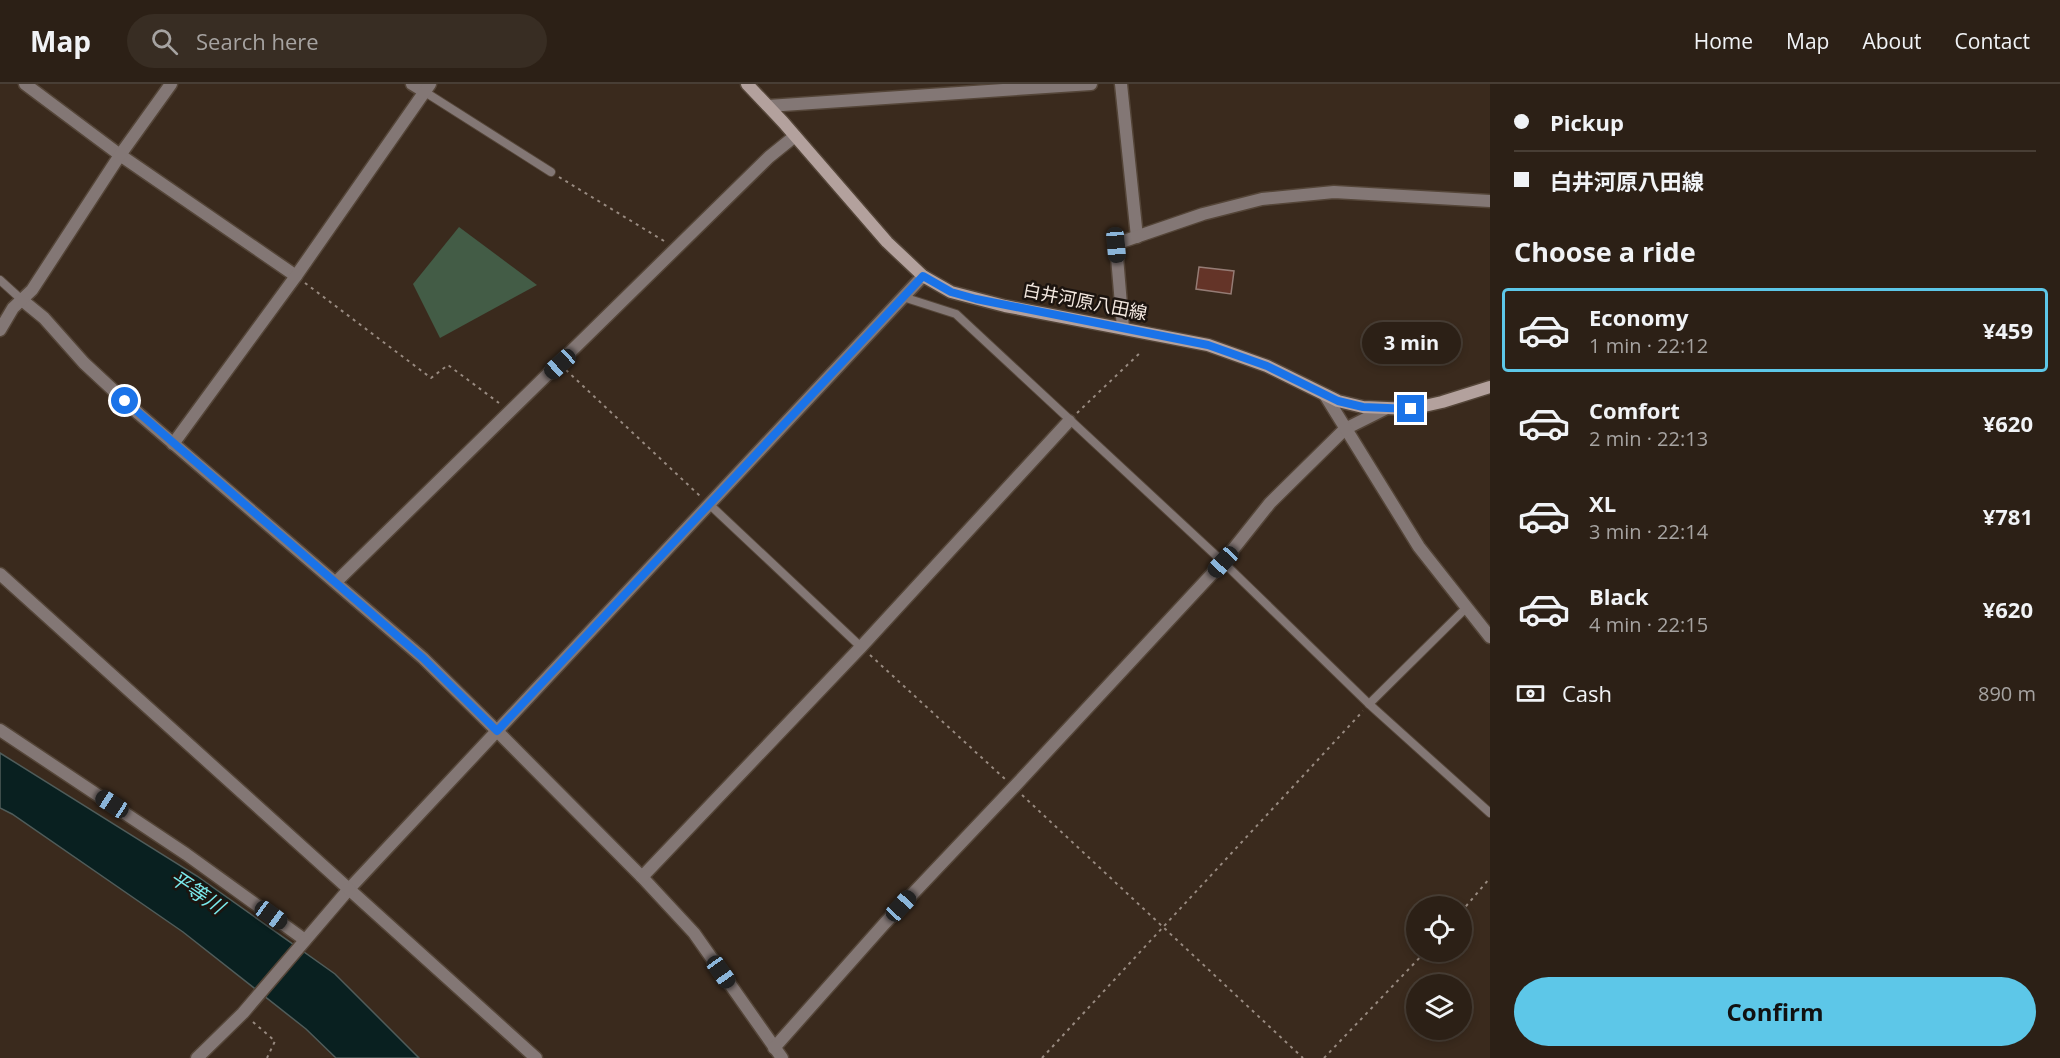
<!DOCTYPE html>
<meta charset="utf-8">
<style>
:root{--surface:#2c2016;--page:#382d23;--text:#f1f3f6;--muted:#a6a3a1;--line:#483e35;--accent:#5dc7e8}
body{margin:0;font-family:"Open Sans","Noto Sans JP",sans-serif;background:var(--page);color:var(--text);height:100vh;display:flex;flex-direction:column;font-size:22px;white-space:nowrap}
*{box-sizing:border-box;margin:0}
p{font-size:20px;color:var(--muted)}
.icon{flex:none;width:33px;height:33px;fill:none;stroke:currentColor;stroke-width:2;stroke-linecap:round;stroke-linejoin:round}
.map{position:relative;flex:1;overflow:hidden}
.drawer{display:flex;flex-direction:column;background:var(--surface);width:570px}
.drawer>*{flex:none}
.banner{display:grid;align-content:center;height:132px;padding:0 24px;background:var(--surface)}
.controls{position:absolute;left:1406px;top:812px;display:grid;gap:12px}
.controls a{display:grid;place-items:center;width:66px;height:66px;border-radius:50%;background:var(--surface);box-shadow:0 3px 9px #0003,0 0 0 2px var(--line);font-size:30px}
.end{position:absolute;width:27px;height:27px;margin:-14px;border:8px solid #1a73e8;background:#fff;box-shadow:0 0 0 3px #fff}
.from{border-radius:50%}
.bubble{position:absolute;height:42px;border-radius:21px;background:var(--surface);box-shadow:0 3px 9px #0003,0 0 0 2px var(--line);font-size:20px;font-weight:700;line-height:42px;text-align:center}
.car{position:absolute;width:18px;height:36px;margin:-18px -9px;border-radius:8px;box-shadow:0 0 4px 2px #0007;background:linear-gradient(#222 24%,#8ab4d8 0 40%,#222 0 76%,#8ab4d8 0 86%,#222 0)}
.banner b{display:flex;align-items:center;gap:21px;height:57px;font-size:22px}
.banner b+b{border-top:2px solid var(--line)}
.banner i{width:15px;height:15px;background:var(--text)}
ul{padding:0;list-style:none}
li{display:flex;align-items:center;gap:18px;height:84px;margin:0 12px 9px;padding:0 12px;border:3px solid transparent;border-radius:6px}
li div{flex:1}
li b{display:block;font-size:22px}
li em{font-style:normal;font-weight:700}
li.current{border-color:var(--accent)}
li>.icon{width:54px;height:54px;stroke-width:1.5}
h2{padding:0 24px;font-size:27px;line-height:72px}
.pay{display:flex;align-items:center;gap:15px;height:66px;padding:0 24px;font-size:22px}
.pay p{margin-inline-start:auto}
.action{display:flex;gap:12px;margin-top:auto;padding:12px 24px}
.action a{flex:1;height:69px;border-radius:36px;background:var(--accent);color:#111;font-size:24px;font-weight:700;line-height:69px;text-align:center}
header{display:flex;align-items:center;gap:36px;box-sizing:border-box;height:84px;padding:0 30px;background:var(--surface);border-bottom:2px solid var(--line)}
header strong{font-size:28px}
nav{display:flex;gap:33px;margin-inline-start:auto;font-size:21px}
.search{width:420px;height:54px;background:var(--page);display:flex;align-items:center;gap:15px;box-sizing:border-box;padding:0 21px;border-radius:33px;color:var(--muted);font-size:22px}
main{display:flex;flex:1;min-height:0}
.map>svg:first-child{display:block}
.green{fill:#435c46}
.water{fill:#092020;stroke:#505c5a;stroke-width:1.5}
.building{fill:#643428;stroke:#957c75;stroke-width:1.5}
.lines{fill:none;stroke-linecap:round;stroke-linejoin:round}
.service-casing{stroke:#544538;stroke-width:10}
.minor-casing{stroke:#544538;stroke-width:15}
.tertiary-casing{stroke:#544538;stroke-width:15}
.secondary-casing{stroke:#544538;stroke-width:15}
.path{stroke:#988a80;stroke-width:2;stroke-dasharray:3 4.5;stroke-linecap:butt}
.service{stroke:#837775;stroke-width:8}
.minor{stroke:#837775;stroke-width:12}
.tertiary{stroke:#837775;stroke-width:12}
.secondary{stroke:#b3a19d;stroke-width:12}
.route{stroke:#1a73e8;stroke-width:8}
.labels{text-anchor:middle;stroke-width:5;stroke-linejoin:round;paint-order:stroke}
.street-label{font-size:18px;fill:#f4e9e1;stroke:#1c140f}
.water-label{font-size:20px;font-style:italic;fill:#7beaec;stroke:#1c140f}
</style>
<header>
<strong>Map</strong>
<div class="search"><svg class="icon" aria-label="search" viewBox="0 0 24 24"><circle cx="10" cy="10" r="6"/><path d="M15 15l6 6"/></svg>Search here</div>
<nav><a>Home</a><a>Map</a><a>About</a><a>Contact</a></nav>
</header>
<main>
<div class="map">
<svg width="1490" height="974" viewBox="0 0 1490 974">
<rect width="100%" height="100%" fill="#3a2a1d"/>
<!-- green -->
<polygon class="green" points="459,143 537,201 440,254 413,200"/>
<!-- water -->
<polygon class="water" points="0,669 197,792 335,890 419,974 336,974 306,945 183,848 12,730 0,724"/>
<!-- building -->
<polygon class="building" points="1199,183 1234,187 1231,210 1196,205"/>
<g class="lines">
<!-- service casing -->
<g class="service-casing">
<g id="service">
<polyline points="425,8 551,88"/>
<polyline points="0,196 22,216"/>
<polyline points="903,213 956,230 1223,478 1369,620 1490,729"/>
<polyline points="709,420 861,563"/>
<polyline points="1369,620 1466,524"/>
</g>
</g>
<!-- minor casing -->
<g class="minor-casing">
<g id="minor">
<polyline points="25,0 120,71 296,192"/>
<polyline points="412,0 425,8"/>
<polyline points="1121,0 1137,153"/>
<polyline points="768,22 1091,0"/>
<polyline points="22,216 44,234 84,279 139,330 423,574 497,647 642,793 694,849 782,974"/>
<polyline points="1123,244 1116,161 1124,157 1203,130 1262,115 1334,108 1490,117"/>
<polyline points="0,246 13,224 32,206 120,71 171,0"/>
<polyline points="173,360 296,192 430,0"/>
<polyline points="336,498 769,73 795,52"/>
<polyline points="0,646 186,770 305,856"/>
<polyline points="642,793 861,563 1069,337"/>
<polyline points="774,964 885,839 1014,703 1223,478 1270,419 1345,345 1385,325"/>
<polyline points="197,974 243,929 349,805 923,192"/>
</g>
</g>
<!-- tertiary casing -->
<g class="tertiary-casing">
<g id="tertiary">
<polyline points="1325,311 1419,463 1490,553"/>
<polyline points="0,490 536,974"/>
</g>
</g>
<!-- secondary casing -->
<g class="secondary-casing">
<polyline id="secondary" points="747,0 783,38 887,158 923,192 951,208 1005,222 1208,261 1267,282 1338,317 1363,323 1411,325 1442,318 1490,303"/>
</g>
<!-- path -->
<g class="path">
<polyline points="559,93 664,157"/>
<polyline points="305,199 431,294 448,281 499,319"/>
<polyline points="566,286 700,412"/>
<polyline points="1077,329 1142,267"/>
<polyline points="870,571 1005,695"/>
<polyline points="1022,711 1303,974"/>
<polyline points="1461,828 1490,794"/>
<polyline points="253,938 275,957 267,974"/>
<polyline points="1042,974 1363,627"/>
<polyline points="1324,974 1426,867"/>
</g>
<!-- service -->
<use href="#service" class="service"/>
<!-- minor -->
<use href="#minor" class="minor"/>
<!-- tertiary -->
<use href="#tertiary" class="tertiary"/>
<!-- secondary -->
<use href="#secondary" class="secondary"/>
</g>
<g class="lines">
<!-- route -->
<polyline class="route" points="125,317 423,574 497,647 923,192 951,208 976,215 1208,261 1267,282 1338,317 1363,323 1411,325"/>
</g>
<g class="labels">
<!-- street labels -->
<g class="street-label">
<text transform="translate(1085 218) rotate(11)" y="6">白井河原八田線</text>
</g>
<!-- water labels -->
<g class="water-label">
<text transform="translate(197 808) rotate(34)" y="7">平等川</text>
</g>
</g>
</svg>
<div class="controls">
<a><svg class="icon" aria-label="locate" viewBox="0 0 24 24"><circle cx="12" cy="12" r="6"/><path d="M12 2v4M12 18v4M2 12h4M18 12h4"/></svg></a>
<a><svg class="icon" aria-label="layers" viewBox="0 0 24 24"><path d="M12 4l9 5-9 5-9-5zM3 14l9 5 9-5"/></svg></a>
</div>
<i class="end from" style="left:125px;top:317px"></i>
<i class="end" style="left:1411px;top:325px"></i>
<div class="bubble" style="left:1362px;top:238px;width:99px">3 min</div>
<i class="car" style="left:1116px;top:161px;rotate:175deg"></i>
<i class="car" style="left:560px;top:280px;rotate:228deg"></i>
<i class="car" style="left:1223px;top:478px;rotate:223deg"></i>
<i class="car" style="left:112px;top:720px;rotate:303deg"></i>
<i class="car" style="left:901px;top:822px;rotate:43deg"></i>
<i class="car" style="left:271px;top:831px;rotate:126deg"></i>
<i class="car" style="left:721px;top:888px;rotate:145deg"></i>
</div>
<section class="drawer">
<div class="banner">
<b><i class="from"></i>Pickup</b>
<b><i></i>白井河原八田線</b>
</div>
<h2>Choose a ride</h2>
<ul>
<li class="current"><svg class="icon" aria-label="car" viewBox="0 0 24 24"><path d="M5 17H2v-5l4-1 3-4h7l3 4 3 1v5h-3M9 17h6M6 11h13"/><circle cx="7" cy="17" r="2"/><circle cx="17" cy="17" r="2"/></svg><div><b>Economy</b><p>1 min · 22:12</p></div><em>¥459</em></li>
<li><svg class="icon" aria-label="car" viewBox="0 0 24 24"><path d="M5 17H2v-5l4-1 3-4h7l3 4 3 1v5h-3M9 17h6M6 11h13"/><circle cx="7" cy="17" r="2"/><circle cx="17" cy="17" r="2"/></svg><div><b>Comfort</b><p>2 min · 22:13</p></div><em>¥620</em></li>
<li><svg class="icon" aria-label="car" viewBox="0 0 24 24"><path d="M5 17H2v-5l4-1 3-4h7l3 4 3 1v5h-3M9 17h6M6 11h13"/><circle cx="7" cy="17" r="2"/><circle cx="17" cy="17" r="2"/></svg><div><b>XL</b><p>3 min · 22:14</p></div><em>¥781</em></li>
<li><svg class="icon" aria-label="car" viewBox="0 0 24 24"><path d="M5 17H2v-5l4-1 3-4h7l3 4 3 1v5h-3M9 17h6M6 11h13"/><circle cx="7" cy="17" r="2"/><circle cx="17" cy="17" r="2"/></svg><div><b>Black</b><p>4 min · 22:15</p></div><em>¥620</em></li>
</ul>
<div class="pay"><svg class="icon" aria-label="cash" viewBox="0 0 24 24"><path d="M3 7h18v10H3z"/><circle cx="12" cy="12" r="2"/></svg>Cash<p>890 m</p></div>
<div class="action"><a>Confirm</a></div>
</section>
</main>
